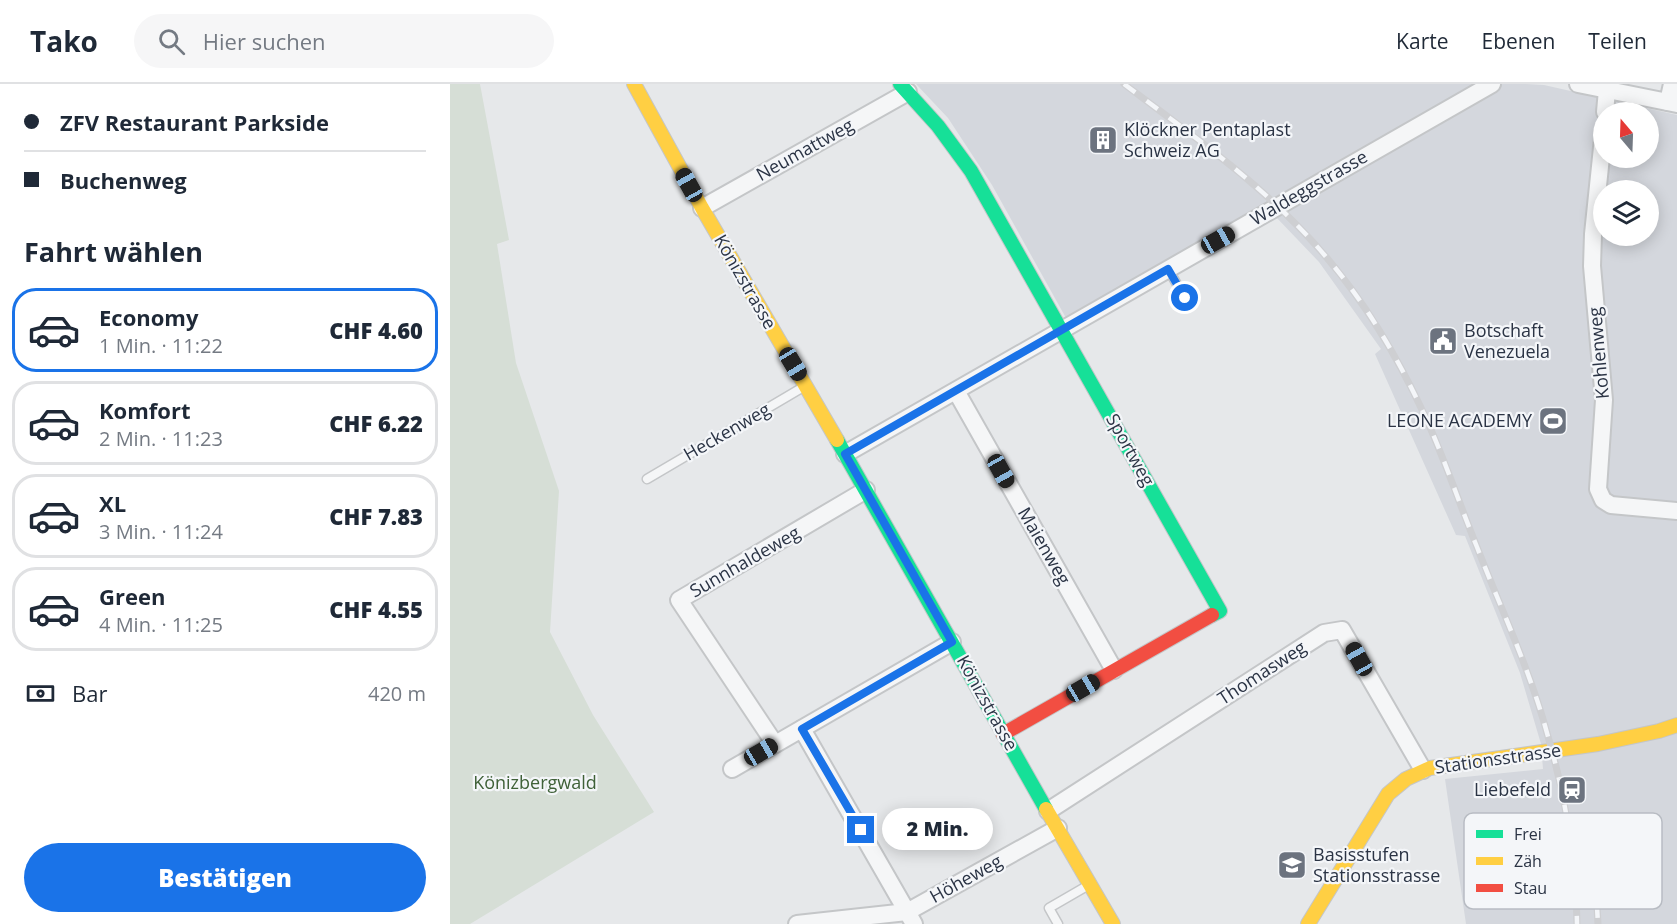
<!DOCTYPE html>
<html lang="de">
<meta charset="utf-8">
<style>
:root{--surface:#fff;--page:#f6f6f7;--text:#1f2937;--muted:#747a83;--line:#e0e1e3;--accent:#1a73e8}
body{margin:0;font-family:"Open Sans",sans-serif;background:var(--page);color:var(--text);height:100vh;display:flex;flex-direction:column;font-size:22px;white-space:nowrap}
*{box-sizing:border-box;margin:0}
p{font-size:20px;color:var(--muted)}
.icon{flex:none;width:33px;height:33px;fill:none;stroke:currentColor;stroke-width:2;stroke-linecap:round;stroke-linejoin:round}
.map{position:relative;flex:1;overflow:hidden}
.panel{display:flex;flex-direction:column;background:var(--surface);width:450px}
.panel>*{flex:none}
.guide{display:grid;align-content:center;height:132px;padding:0 24px;background:var(--surface)}
.needle{width:39px;rotate:341deg}
.tools{position:absolute;left:1143px;top:18px;display:grid;gap:12px}
.tools a{display:grid;place-items:center;width:66px;height:66px;border-radius:50%;background:var(--surface);box-shadow:0 3px 15px #0003;font-size:30px}
.end{position:absolute;width:27px;height:27px;margin:-14px;border:8px solid #1a73e8;background:#fff;box-shadow:0 0 0 3px #fff}
.from{border-radius:50%}
.bubble{position:absolute;height:42px;border-radius:21px;background:var(--surface);box-shadow:0 3px 15px #0003;font-size:20px;font-weight:800;line-height:42px;text-align:center}
.car{position:absolute;width:18px;height:36px;margin:-18px -9px;border-radius:8px;box-shadow:0 0 4px 2px #0007;background:linear-gradient(#222 24%,#8ab4d8 0 40%,#222 0 76%,#8ab4d8 0 86%,#222 0)}
.guide b{display:flex;align-items:center;gap:21px;height:57px;font-size:22px}
.guide b+b{border-top:2px solid var(--line)}
.guide i{width:15px;height:15px;background:var(--text)}
ul{padding:0;list-style:none}
li{display:flex;align-items:center;gap:18px;height:84px;margin:0 12px 9px;padding:0 12px;border:3px solid var(--line);border-radius:24px}
li div{flex:1}
li b{display:block;font-size:22px}
li em{font-style:normal;font-weight:800}
li.current{border-color:var(--accent)}
li>.icon{width:54px;height:54px;stroke-width:1.5}
h2{padding:0 24px;font-size:27px;line-height:72px}
.pay{display:flex;align-items:center;gap:15px;height:66px;padding:0 24px;font-size:22px}
.pay p{margin-inline-start:auto}
.cta{display:flex;gap:12px;margin-top:auto;padding:12px 24px}
.cta a{flex:1;height:69px;border-radius:36px;background:var(--accent);color:#fff;font-size:24px;font-weight:800;line-height:69px;text-align:center}
header{display:flex;align-items:center;gap:36px;box-sizing:border-box;height:84px;padding:0 30px;background:var(--surface);border-bottom:2px solid var(--line)}
header strong{font-size:28px}
nav{display:flex;gap:33px;margin-inline-start:auto;font-size:21px}
.search{width:420px;height:54px;background:var(--page);display:flex;align-items:center;gap:15px;box-sizing:border-box;padding:0 21px;border-radius:33px;color:var(--muted);font-size:22px}
main{display:flex;flex:1;min-height:0}
.map>svg:first-child{display:block}
.built{fill:#d4d7dd;fill-rule:evenodd}
.green{fill:#d6ded6}
.lines{fill:none;stroke-linecap:round;stroke-linejoin:round}
.lane-casing{stroke:#c4c6c8;stroke-width:11}
.street-casing{stroke:#c4c6c8;stroke-width:20}
.fast-casing{stroke:#c4c6c8;stroke-width:16}
.slow-casing{stroke:#c4c6c8;stroke-width:16}
.jam-casing{stroke:#c4c6c8;stroke-width:16}
.lane{stroke:#f5f6f7;stroke-width:8}
.street{stroke:#f5f6f7;stroke-width:16}
.fast{stroke:#16e098;stroke-width:14}
.slow{stroke:#ffcf43;stroke-width:14}
.jam{stroke:#f24e42;stroke-width:14}
.rail-casing{stroke:#cecfd2;stroke-width:7}
.rail{stroke:#f4f6f9;stroke-width:4.5;stroke-dasharray:14;stroke-linecap:butt}
.route{stroke:#1a73e8;stroke-width:8}
.labels{text-anchor:middle;stroke-width:4.5;stroke-linejoin:round;paint-order:stroke}
.poi-label{font-size:18px;fill:#2b3445;stroke:#f4f6f9;text-anchor:start}
.street-label{font-size:18px;fill:#2b3445;stroke:#f4f6f9}
.park-label{font-size:18px;fill:#3f6138;stroke:#f4f6f9}
.key{fill:#f4f6f9;stroke:#b8bcc3;stroke-width:1.5}
.key-label{font-size:16px;fill:#2b3445}
</style>
<header>
<strong>Tako</strong>
<div class="search"><svg class="icon" aria-label="search" viewBox="0 0 24 24"><circle cx="10" cy="10" r="6"/><path d="M15 15l6 6"/></svg>Hier suchen</div>
<nav><a>Karte</a><a>Ebenen</a><a>Teilen</a></nav>
</header>
<main>
<section class="panel">
<div class="guide">
<b><i class="from"></i>ZFV Restaurant Parkside</b>
<b><i></i>Buchenweg</b>
</div>
<h2>Fahrt wählen</h2>
<ul>
<li class="current"><svg class="icon" aria-label="car" viewBox="0 0 24 24"><path d="M5 17H2v-5l4-1 3-4h7l3 4 3 1v5h-3M9 17h6M6 11h13"/><circle cx="7" cy="17" r="2"/><circle cx="17" cy="17" r="2"/></svg><div><b>Economy</b><p>1 Min. · 11:22</p></div><em>CHF 4.60</em></li>
<li><svg class="icon" aria-label="car" viewBox="0 0 24 24"><path d="M5 17H2v-5l4-1 3-4h7l3 4 3 1v5h-3M9 17h6M6 11h13"/><circle cx="7" cy="17" r="2"/><circle cx="17" cy="17" r="2"/></svg><div><b>Komfort</b><p>2 Min. · 11:23</p></div><em>CHF 6.22</em></li>
<li><svg class="icon" aria-label="car" viewBox="0 0 24 24"><path d="M5 17H2v-5l4-1 3-4h7l3 4 3 1v5h-3M9 17h6M6 11h13"/><circle cx="7" cy="17" r="2"/><circle cx="17" cy="17" r="2"/></svg><div><b>XL</b><p>3 Min. · 11:24</p></div><em>CHF 7.83</em></li>
<li><svg class="icon" aria-label="car" viewBox="0 0 24 24"><path d="M5 17H2v-5l4-1 3-4h7l3 4 3 1v5h-3M9 17h6M6 11h13"/><circle cx="7" cy="17" r="2"/><circle cx="17" cy="17" r="2"/></svg><div><b>Green</b><p>4 Min. · 11:25</p></div><em>CHF 4.55</em></li>
</ul>
<div class="pay"><svg class="icon" aria-label="cash" viewBox="0 0 24 24"><path d="M3 7h18v10H3z"/><circle cx="12" cy="12" r="2"/></svg>Bar<p>420 m</p></div>
<div class="cta"><a>Bestätigen</a></div>
</section>
<div class="map">
<svg width="1227" height="840" viewBox="0 0 1227 840">
<rect width="100%" height="100%" fill="#e6e8ea"/>
<!-- built -->
<path class="built" d="M466,0H1076L1094,1L1227,31V840H1016L995,695L1093,685L1091,660L1070,589L1015,452L1006,451L925,270L931,265L869,178L826,133L713,198L704,183L616,234L542,101L498,34ZM1154,28H1198V74H1154ZM1154,106H1198V152H1154Z"/>
<!-- green -->
<polygon class="green" points="0,0 30,0 59,156 47,160 66,279 109,407 100,548 143,631 204,728 20,840 0,840"/>
<g class="lines">
<!-- lane casing -->
<g class="lane-casing">
<g id="lane">
<polyline points="718,185 735,214"/>
<polyline points="197,395 355,302"/>
<polyline points="608,840 599,824 637,802"/>
</g>
</g>
<!-- street casing -->
<g class="street-casing">
<g id="street">
<polyline points="1128,0 1227,20"/>
<polyline points="1218,18 1222,0"/>
<polyline points="1155,28 1157,6"/>
<polyline points="1154,44 1143,150 1142,182 1154,316 1148,405 1153,416 1161,421 1227,427"/>
<polyline points="252,124 458,8"/>
<polyline points="506,307 664,586"/>
<polyline points="395,370 1042,0"/>
<polyline points="352,645 464,840"/>
<polyline points="325,660 229,516 416,406"/>
<polyline points="282,685 502,558"/>
<polyline points="598,727 874,549 892,546 973,686"/>
<polyline points="347,840 457,828 608,744"/>
</g>
</g>
<!-- fast casing -->
<g class="fast-casing">
<g id="fast">
<polyline points="450,0 488,42 521,87 770,527 762,531"/>
<polyline points="387,356 596,725"/>
</g>
</g>
<!-- slow casing -->
<g class="slow-casing">
<g id="slow">
<polyline points="184,0 252,124 387,356"/>
<polyline points="596,725 663,840"/>
<polyline points="858,840 938,710 956,695 980,684 1148,660 1209,647 1227,641"/>
</g>
</g>
<!-- jam casing -->
<g class="jam-casing">
<polyline id="jam" points="553,650 762,531"/>
</g>
<!-- lane -->
<use href="#lane" class="lane"/>
<!-- street -->
<use href="#street" class="street"/>
<!-- fast -->
<use href="#fast" class="fast"/>
<!-- slow -->
<use href="#slow" class="slow"/>
<!-- jam -->
<use href="#jam" class="jam"/>
<!-- rail casing -->
<g class="rail-casing">
<g id="rail">
<path d="M674,0C746,54 819,105 877,174C917,221 948,274 974,330C994,373 1009,419 1027,463C1051,525 1080,586 1097,649C1115,710 1126,776 1127,840"/>
<polyline points="1142,736 1148,840"/>
</g>
</g>
<!-- rail -->
<use href="#rail" class="rail"/>
</g>
<g class="lines">
<!-- route -->
<polyline class="route" points="411,746 352,645 502,558 395,370 718,185 735,214"/>
</g>
<!-- icons -->
<defs>
<g id="building-square" transform="scale(1.5)"><rect x="-9" y="-9" width="18" height="18" rx="4" fill="#6c737f" stroke="#f4f6f9"/><path d="M-4-6H4V6H1V3H-1V6H-4ZM-2.5-4.3h1.7v1.8h-1.7ZM.8-4.3h1.7v1.8H.8ZM-2.5-1h1.7V.8h-1.7ZM.8-1h1.7V.8H.8Z" fill="#fff"/></g>
<g id="civic-square" transform="scale(1.5)"><rect x="-9" y="-9" width="18" height="18" rx="4" fill="#6c737f" stroke="#f4f6f9"/><path d="M-.6-6.5H3V-4.5H.6V-3L4-1V1h2V6H-6V1h2V-1L-.6-3ZM-1.2 2.5V6h2.4V2.5Z" fill="#fff"/></g>
<g id="stadium-square" transform="scale(1.5)"><rect x="-9" y="-9" width="18" height="18" rx="4" fill="#6c737f" stroke="#f4f6f9"/><path d="M0-5a6.5 5 0 1 0 0 10a6.5 5 0 1 0 0-10ZM-3.5-1.8h7v3.6h-7Z" fill="#fff"/></g>
<g id="station-square" transform="scale(1.5)"><rect x="-9" y="-9" width="18" height="18" rx="4" fill="#6c737f" stroke="#f4f6f9"/><path d="M-3-6H3Q5-6 5-4V2Q5 4 3 4L4.5 6H3L1.5 4h-3L-3 6H-4.5L-3 4Q-5 4-5 2V-4Q-5-6-3-6ZM-3.5-4v3h7v-3ZM-3.5 1v1.5H-2V1ZM2 1v1.5H3.5V1Z" fill="#fff"/></g>
<g id="school-square" transform="scale(1.5)"><rect x="-9" y="-9" width="18" height="18" rx="4" fill="#6c737f" stroke="#f4f6f9"/><path d="M0-5L7-2L0 1L-7-2ZM-4 1L0 2.5L4 1V4Q0 6-4 4Z" fill="#fff"/></g>
</defs>
<g fill-rule="evenodd">
<use href="#building-square" x="653" y="56"/>
<use href="#civic-square" x="993" y="257"/>
<use href="#stadium-square" x="1103" y="337"/>
<use href="#station-square" x="1122" y="706"/>
<use href="#school-square" x="842" y="781"/>
</g>
<g class="labels">
<!-- poi labels -->
<g class="poi-label">
<text x="674" y="52">Klöckner Pentaplast<tspan x="674" dy="21">Schweiz AG</tspan></text>
<text x="1014" y="253">Botschaft<tspan x="1014" dy="21">Venezuela</tspan></text>
<text x="1082" y="343" text-anchor="end">LEONE ACADEMY</text>
<text x="1101" y="712" text-anchor="end">Liebefeld</text>
<text x="863" y="777">Basisstufen<tspan x="863" dy="21">Stationsstrasse</tspan></text>
</g>
<!-- street labels -->
<g class="street-label">
<text transform="translate(355 66) rotate(-29)" y="6">Neumattweg</text>
<text transform="translate(859 104) rotate(-30)" y="6">Waldeggstrasse</text>
<text transform="translate(295 198) rotate(60)" y="6">Könizstrasse</text>
<text transform="translate(1149 269) rotate(-95)" y="6">Kohlenweg</text>
<text transform="translate(277 348) rotate(-30)" y="6">Heckenweg</text>
<text transform="translate(680 366) rotate(61)" y="6">Sportweg</text>
<text transform="translate(594 462) rotate(60)" y="6">Maienweg</text>
<text transform="translate(295 478) rotate(-30)" y="6">Sunnhaldeweg</text>
<text transform="translate(812 589) rotate(-33)" y="6">Thomasweg</text>
<text transform="translate(537 619) rotate(61)" y="6">Könizstrasse</text>
<text transform="translate(1048 675) rotate(-8)" y="6">Stationsstrasse</text>
<text transform="translate(516 795) rotate(-29)" y="6">Höheweg</text>
</g>
<!-- park labels -->
<g class="park-label">
<text x="85" y="705">Könizbergwald</text>
</g>
</g>
<!-- legend -->
<rect x="1014" y="729" width="198" height="96" rx="9" class="key"/>
<rect x="1026" y="746" width="27" height="8" fill="#16e098"/>
<rect x="1026" y="773" width="27" height="8" fill="#ffcf43"/>
<rect x="1026" y="800" width="27" height="8" fill="#f24e42"/>
<g class="key-label">
<text x="1064" y="756">Frei</text>
<text x="1064" y="783">Zäh</text>
<text x="1064" y="810">Stau</text>
</g>
</svg>
<div class="tools">
<a><svg class="needle" viewBox="-14 -14 28 28"><path d="M0-13l5 13h-10z" fill="#e53935"/><path d="M0 13l5-13h-10z" fill="#747a83"/></svg></a>
<a><svg class="icon" aria-label="layers" viewBox="0 0 24 24"><path d="M12 4l9 5-9 5-9-5zM3 14l9 5 9-5"/></svg></a>
</div>
<i class="end from" style="left:735px;top:214px"></i>
<i class="end" style="left:411px;top:746px"></i>
<div class="bubble" style="left:432px;top:724px;width:111px">2 Min.</div>
<i class="car" style="left:239px;top:101px;rotate:331deg"></i>
<i class="car" style="left:768px;top:156px;rotate:61deg"></i>
<i class="car" style="left:343px;top:280px;rotate:149deg"></i>
<i class="car" style="left:551px;top:387px;rotate:151deg"></i>
<i class="car" style="left:909px;top:575px;rotate:331deg"></i>
<i class="car" style="left:633px;top:604px;rotate:60deg"></i>
<i class="car" style="left:311px;top:668px;rotate:60deg"></i>
</div>
</main>
